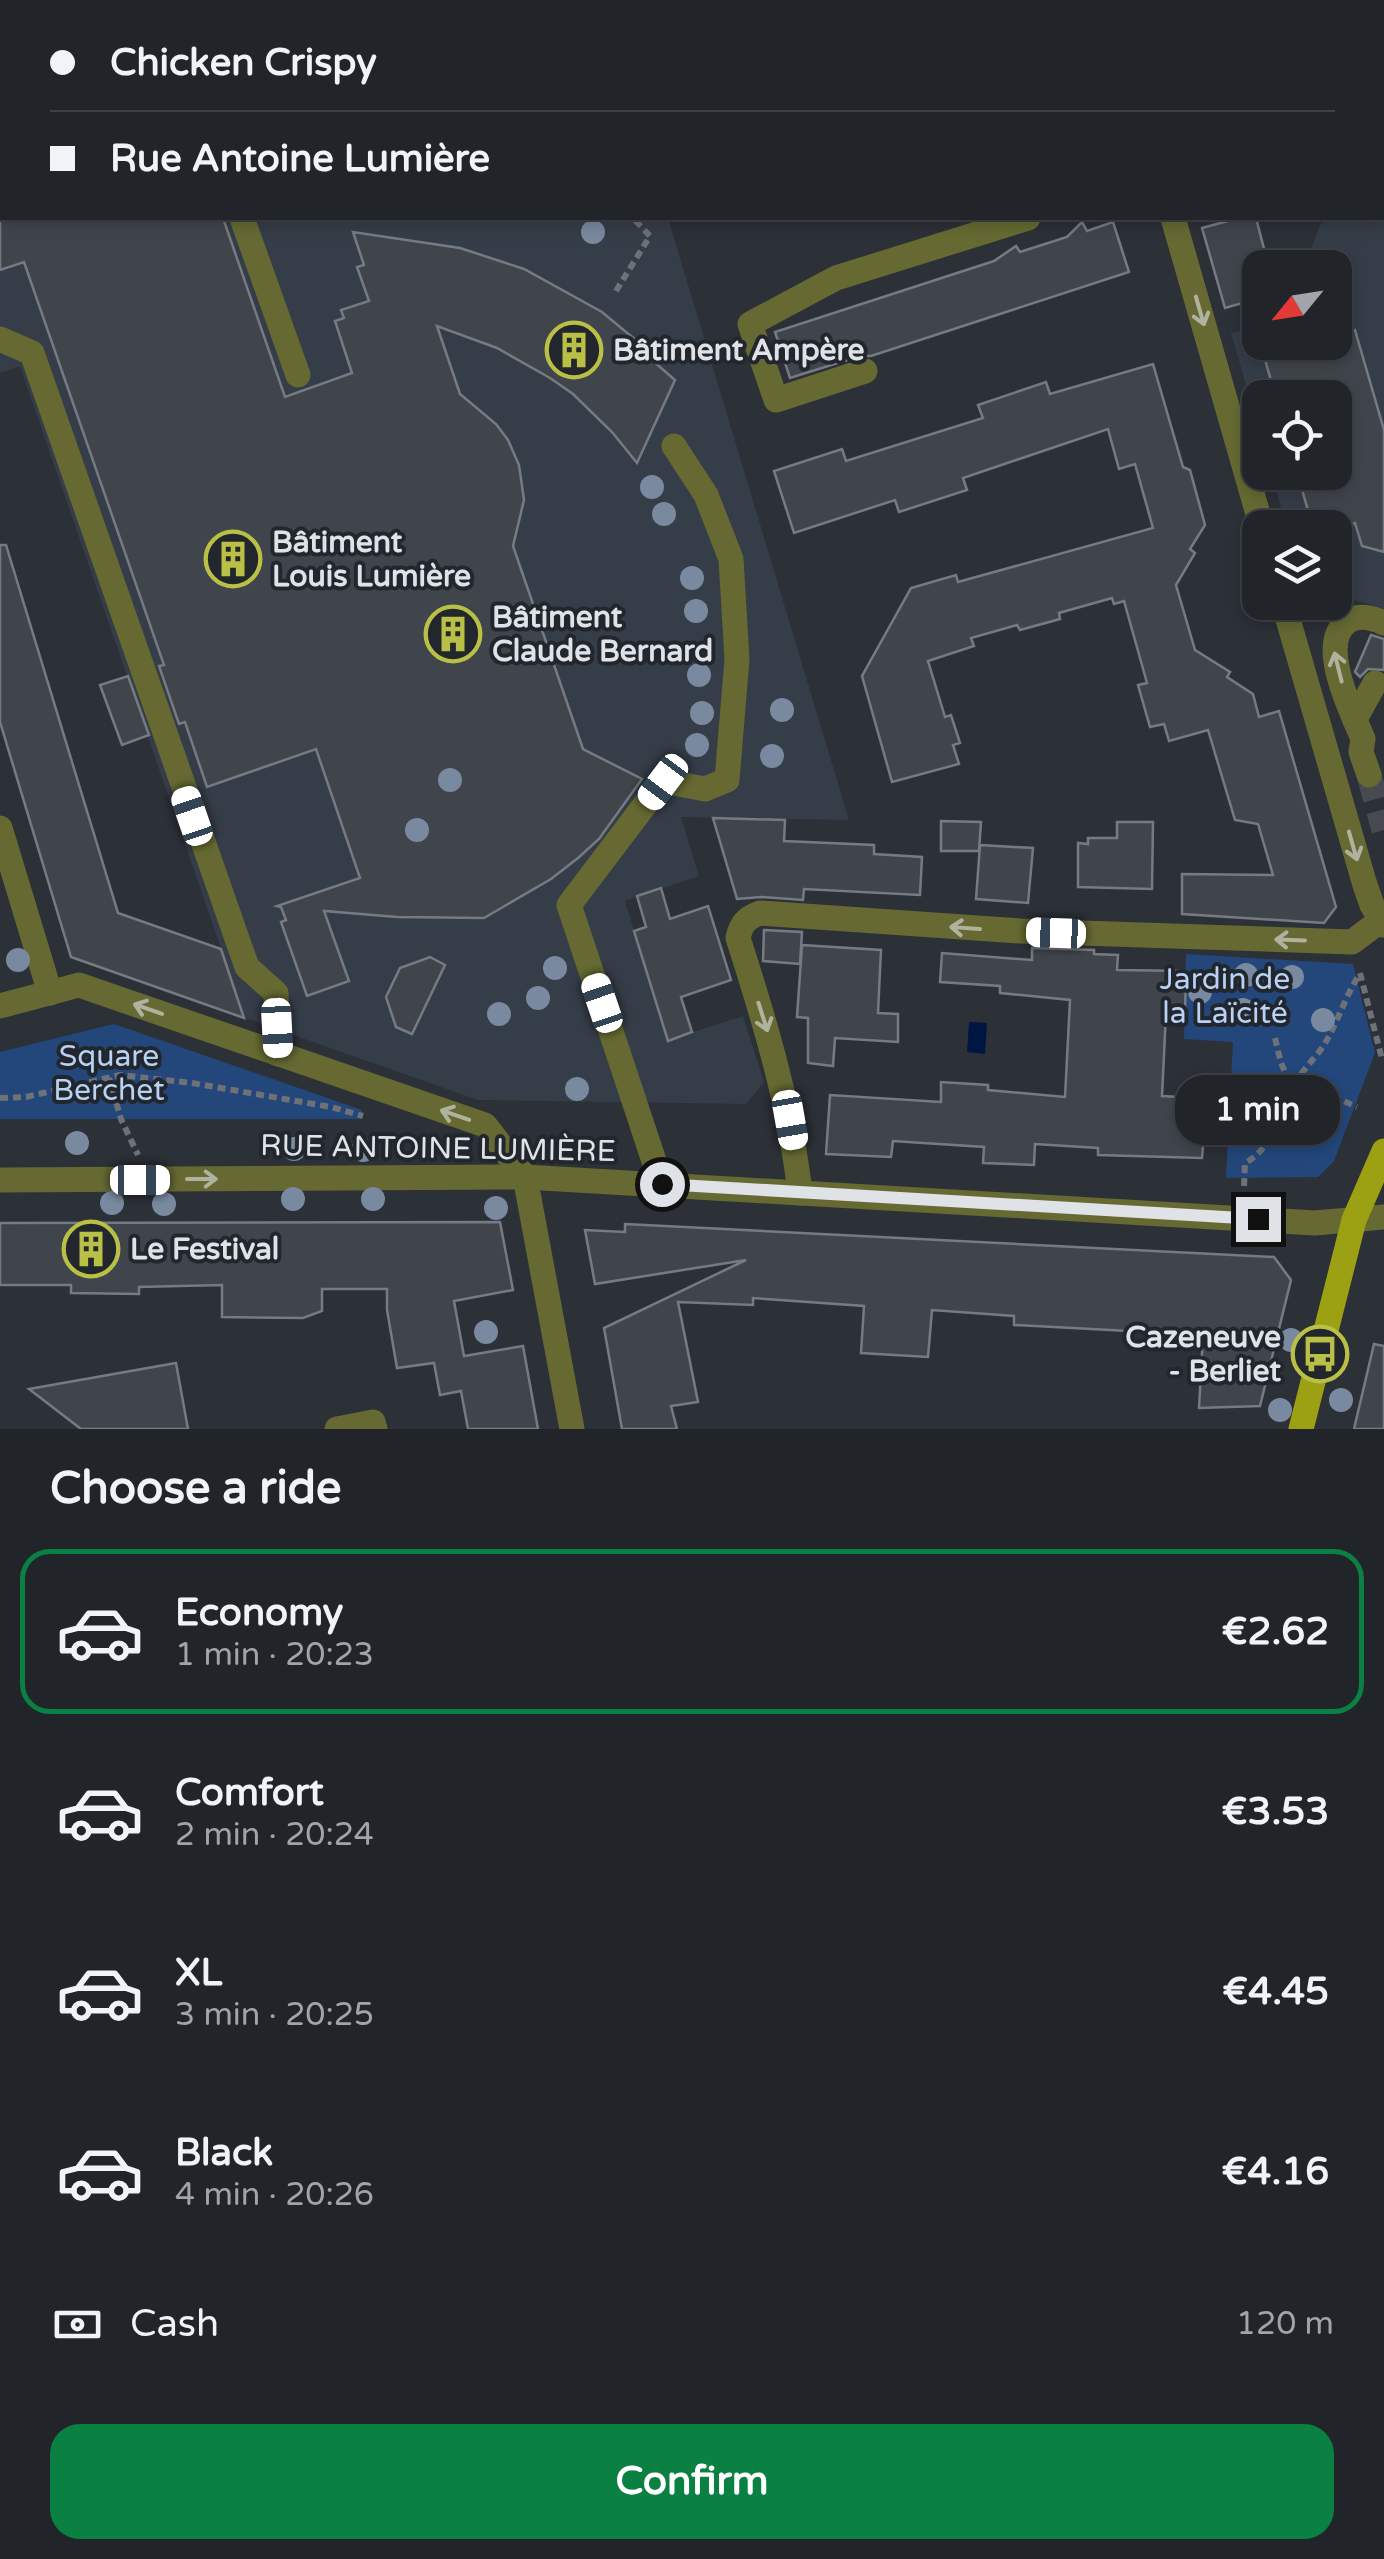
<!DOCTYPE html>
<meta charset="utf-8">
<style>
:root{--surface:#212429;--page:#292c31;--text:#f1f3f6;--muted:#a2a4a8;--line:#3e4146;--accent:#0b8043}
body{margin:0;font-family:"Varela Round",sans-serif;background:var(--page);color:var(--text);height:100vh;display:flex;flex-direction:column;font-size:38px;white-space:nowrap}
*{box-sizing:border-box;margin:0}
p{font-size:32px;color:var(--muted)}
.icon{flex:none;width:55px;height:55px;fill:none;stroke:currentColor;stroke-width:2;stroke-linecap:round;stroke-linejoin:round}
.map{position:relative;height:1429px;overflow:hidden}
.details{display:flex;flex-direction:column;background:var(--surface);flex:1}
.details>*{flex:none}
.hud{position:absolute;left:0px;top:0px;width:1385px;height:220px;box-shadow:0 5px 15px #0003,0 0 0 2px var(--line);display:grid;align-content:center;height:220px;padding:0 50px;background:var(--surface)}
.needle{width:65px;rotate:240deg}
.buttons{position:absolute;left:1242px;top:250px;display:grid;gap:20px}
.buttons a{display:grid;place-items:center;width:110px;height:110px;border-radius:20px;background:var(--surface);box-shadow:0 5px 15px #0003,0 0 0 2px var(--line);font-size:50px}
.end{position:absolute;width:45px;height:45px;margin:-22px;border:12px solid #dfe2e6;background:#111;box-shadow:0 0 0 5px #111}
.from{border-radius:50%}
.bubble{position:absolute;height:70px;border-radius:30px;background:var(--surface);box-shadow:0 5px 15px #0003,0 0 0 2px var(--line);font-size:32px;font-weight:700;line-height:70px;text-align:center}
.car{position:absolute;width:30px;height:60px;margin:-30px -15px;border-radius:12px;box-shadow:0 0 8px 2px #0007;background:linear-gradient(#fff 24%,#345 0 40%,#fff 0 76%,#345 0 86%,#fff 0)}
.hud b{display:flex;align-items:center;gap:35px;height:95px;font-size:38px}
.hud b+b{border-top:2px solid var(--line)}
.hud i{width:25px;height:25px;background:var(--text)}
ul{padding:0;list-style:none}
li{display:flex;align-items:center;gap:30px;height:165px;margin:0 20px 15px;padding:0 30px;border:5px solid transparent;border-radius:30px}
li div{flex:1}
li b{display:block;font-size:38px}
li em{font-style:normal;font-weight:700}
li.current{border-color:var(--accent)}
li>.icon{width:90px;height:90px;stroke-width:1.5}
h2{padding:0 50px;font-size:45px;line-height:120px}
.pay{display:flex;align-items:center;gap:25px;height:110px;padding:0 50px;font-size:38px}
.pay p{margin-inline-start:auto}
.action{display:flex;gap:20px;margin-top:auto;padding:20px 50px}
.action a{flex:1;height:115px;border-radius:30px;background:var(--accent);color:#fff;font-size:40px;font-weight:700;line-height:115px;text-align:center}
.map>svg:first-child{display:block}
.built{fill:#353d48}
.green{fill:#23477b}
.water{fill:#001642}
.building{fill:#40454c;stroke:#767b83;stroke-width:2.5}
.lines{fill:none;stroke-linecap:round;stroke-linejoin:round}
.minor-tunnel{stroke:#474b51;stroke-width:25;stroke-dasharray:25 12;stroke-linecap:butt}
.path{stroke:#6e7177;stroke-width:6;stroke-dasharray:8 5;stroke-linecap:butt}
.minor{stroke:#666a32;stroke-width:25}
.major{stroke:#9ca114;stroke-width:25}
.tree{fill:#79899f}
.oneway{stroke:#afb29e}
.route{stroke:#dfe2e6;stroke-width:12}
.labels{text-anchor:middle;stroke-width:8;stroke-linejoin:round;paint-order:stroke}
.poi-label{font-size:30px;font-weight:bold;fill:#dfe2e6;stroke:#22262d;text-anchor:start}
.park-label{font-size:30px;fill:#b8d1f4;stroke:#22262d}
.street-label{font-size:30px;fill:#dfe2e6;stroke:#22262d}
</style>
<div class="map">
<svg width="1384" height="1429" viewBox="0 0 1384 1429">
<rect width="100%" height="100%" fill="#2c3037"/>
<!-- built -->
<g class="built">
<polygon points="0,0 1069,0 2,2 2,218 668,218 849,820 681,817 699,876 625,901 668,1040 743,1016 764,1082 746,1104 478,1100 245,1018 20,366 0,373"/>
<polygon points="1383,199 1384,199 1384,609 1335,594 1335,528 1287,527 1271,473 1335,472 1335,398 1260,398 1260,433 1231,333 1260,325 1260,342 1335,342 1335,268 1304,267 1323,218 1382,218"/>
</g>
<!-- green -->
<g class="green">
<polygon points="1186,954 1353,964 1375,1053 1334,1161 1318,1177 1226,1178 1233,1042 1184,1039"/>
<polygon points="114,1024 362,1110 359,1119 0,1119 0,1052"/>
</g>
<!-- water -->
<polygon class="water" points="969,1022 987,1023 985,1054 967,1052"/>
<!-- building -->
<g class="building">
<polygon points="0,218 223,218 285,397 352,373 335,321 344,318 341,310 369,301 357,267 364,265 353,232 460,248 524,269 602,312 655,356 652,360 675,380 637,463 612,432 573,394 550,378 497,348 437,326 460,394 496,424 508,440 519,465 524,500 513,546 583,749 642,779 599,839 578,858 551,879 484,918 397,917 324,911 349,981 307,996 281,922 286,920 281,907 277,906 360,878 316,749 207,787 185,722 179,724 159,666 164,665 24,262 0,270"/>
<polygon points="1239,218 1256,218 1269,268 1260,268 1260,298 1225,308 1202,228"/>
<polygon points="1082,222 1087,231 1113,222 1129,272 871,356 860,356 790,378 775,332 994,261 1016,246 1020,252 1067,237"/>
<polygon points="1355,330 1384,430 1384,552 1362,546 1355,523 1338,528 1313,528 1297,472 1335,472 1335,398 1276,398 1264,356 1312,342 1335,342 1335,337"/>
<polygon points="1153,364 1183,467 1190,470 1205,525 1190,549 1195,553 1176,585 1195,650 1230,672 1227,677 1253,694 1259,717 1279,711 1336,907 1324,923 1182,914 1182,874 1273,875 1258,824 1235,820 1208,730 1169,741 1164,724 1150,727 1138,685 1147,683 1124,601 1114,604 1112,598 1059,613 1060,619 1020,630 1017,625 971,638 974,646 928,661 945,717 951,715 960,743 953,745 959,764 892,782 862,676 911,588 956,575 958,582 1153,528 1135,464 1119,469 1108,429 963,478 967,490 899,512 895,500 794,533 774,471 842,449 846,461 983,418 978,405 1046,382 1050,394"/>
<polygon points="0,545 6,545 118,913 221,949 244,1018 71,957 0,722"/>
<polygon points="1371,635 1384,639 1384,670 1368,669 1360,677 1355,672"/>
<polygon points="128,676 149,735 122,745 100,685"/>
<polygon points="713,818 785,820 784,841 874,845 874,854 922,857 920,895 804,889 803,900 761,897 737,899"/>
<polygon points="941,821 981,822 979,851 941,851"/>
<polygon points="1117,822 1153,822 1152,889 1078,887 1078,843 1088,844 1088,838 1117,838"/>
<polygon points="980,845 1033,848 1028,903 976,899"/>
<polygon points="661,888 670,919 708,906 731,980 681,997 692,1032 668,1041 634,931 646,927 637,896"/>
<polygon points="764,930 802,932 800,964 763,961"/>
<polygon points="802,945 881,950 878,1013 898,1014 898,1042 835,1038 833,1066 808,1063 808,1018 797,1017"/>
<polygon points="1032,948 1094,950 1094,954 1118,955 1117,970 1186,971 1185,1014 1166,1013 1162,1096 1219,1099 1215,1136 1204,1135 1202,1158 1098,1155 1098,1148 1035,1144 1034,1165 983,1163 984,1147 893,1141 891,1157 826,1154 830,1095 941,1102 941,1082 988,1085 988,1090 1065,1097 1070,1000 1000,993 1000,986 940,982 942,953 1032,960"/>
<polygon points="430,957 445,965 412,1034 396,1027 386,997 400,968"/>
<polygon points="500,1222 513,1290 454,1301 464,1356 523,1346 538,1429 468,1429 461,1391 440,1395 434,1363 397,1368 387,1310 387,1289 322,1289 322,1311 303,1318 222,1317 222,1285 139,1287 139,1294 71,1293 71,1285 0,1285 0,1223"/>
<polygon points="625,1224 1274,1257 1291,1280 1260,1406 1199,1408 1203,1335 1014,1325 1014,1316 932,1310 928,1357 861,1353 864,1306 753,1298 753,1305 678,1302 698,1402 671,1406 677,1429 622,1429 604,1328 746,1260 595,1284 585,1230 625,1232"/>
<polygon points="1374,1344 1384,1346 1384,1429 1354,1429"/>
<polygon points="176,1363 188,1429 81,1429 29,1389"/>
</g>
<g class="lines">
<!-- minor-tunnel -->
<polyline class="minor-tunnel" points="1369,775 1384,830"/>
<!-- path -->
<g class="path">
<polyline points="470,0 470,2"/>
<polyline points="1153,2 1160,0"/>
<polyline points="616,291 650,236 633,218"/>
<polyline points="1360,973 1382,1059"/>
<polyline points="1275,1038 1281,1063 1292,1087"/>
<polyline points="109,1078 121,1119 138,1155"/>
<polyline points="1297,1080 1357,1107"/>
<polyline points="0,1098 26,1097 120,1075 192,1083 331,1107 363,1116"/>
<path d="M1244,1186L1245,1163C1274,1147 1277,1116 1291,1090C1299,1073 1314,1060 1324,1045C1338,1022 1345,996 1360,974"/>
</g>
<!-- minor -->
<g class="minor">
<polyline points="165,0 166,2"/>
<polyline points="765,0 766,2"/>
<polyline points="1107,0 1108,2"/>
<polyline points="39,2 47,0"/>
<polyline points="623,2 629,0"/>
<polyline points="0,15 2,14"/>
<polyline points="1382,188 1384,188"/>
<polyline points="242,218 298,375"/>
<polyline points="1173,218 1262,528"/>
<polyline points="0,339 32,353 247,967 276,993 278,1054"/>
<polyline points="865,371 776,400 750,324 836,278 1028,218"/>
<polyline points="1283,602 1365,885 1372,905 1384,925"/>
<polyline points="1355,719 1375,683"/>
<path d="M1369,775L1361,752L1363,739C1352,712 1317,644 1347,622C1358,614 1373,618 1384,623"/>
<polyline points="0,828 50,993"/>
<polyline points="0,1006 79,985 485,1125 525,1177 572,1429"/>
<polyline points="0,1180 525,1177 1315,1223 1384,1217"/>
<polyline points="662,1185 569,905 663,781 705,789 727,780 737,659 731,559 706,495 674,446"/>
<path d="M800,1193C790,1105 765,1022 738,938C741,924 746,918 760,913L1020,931L1352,942L1380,921"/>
<polyline points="337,1429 373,1422 375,1429"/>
</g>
<!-- major -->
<polyline class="major" points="1301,1429 1354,1220 1384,1151"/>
</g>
<!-- trees -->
<g class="tree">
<circle cx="593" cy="232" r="12"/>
<circle cx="652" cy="487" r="12"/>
<circle cx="664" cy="514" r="12"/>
<circle cx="692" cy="578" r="12"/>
<circle cx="696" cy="611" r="12"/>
<circle cx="699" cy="675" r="12"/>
<circle cx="782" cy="710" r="12"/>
<circle cx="702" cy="713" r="12"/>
<circle cx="697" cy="745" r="12"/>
<circle cx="772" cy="756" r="12"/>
<circle cx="450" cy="780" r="12"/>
<circle cx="417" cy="830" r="12"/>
<circle cx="18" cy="960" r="12"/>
<circle cx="555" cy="968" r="12"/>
<circle cx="1246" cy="975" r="12"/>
<circle cx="1292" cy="977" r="12"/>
<circle cx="1200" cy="992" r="12"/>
<circle cx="538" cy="998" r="12"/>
<circle cx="1243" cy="1010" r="12"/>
<circle cx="499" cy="1014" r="12"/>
<circle cx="1323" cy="1020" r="12"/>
<circle cx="577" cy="1089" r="12"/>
<circle cx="1262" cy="1095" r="12"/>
<circle cx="77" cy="1143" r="12"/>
<circle cx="294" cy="1149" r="12"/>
<circle cx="363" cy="1150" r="12"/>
<circle cx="293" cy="1199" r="12"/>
<circle cx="373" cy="1199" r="12"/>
<circle cx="112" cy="1203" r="12"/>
<circle cx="164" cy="1204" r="12"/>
<circle cx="496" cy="1208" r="12"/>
<circle cx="486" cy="1332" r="12"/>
<circle cx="1291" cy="1340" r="12"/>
<circle cx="1341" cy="1400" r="12"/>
<circle cx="1280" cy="1410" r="12"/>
</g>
<!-- one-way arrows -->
<defs><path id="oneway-shaft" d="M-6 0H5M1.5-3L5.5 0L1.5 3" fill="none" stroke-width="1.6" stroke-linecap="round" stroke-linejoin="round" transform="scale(2.5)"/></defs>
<g class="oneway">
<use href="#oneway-shaft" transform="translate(1200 311) rotate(74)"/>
<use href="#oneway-shaft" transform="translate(1338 667) rotate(-104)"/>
<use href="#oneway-shaft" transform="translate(1353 846) rotate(74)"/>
<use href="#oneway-shaft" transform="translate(965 928) rotate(-176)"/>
<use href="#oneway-shaft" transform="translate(1290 940) rotate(-178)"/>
<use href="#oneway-shaft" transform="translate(148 1009) rotate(-161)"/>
<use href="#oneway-shaft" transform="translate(763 1017) rotate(72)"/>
<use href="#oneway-shaft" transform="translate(455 1115) rotate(-161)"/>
<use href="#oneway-shaft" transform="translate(202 1179)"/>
</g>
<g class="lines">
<!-- route -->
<polyline class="route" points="662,1184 1258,1219"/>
</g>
<!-- icons -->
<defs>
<g id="building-ring" transform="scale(2.875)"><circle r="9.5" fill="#22262d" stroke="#bac046" stroke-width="1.5"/><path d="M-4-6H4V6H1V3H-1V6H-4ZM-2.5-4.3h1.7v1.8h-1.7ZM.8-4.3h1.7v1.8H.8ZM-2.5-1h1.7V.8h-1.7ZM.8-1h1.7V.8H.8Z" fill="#bac046"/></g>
<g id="bus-ring" transform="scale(2.875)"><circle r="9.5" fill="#22262d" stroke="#bac046" stroke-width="1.5"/><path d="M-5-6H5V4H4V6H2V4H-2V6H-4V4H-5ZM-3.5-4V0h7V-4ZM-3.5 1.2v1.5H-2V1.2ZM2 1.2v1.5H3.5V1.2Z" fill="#bac046"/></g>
</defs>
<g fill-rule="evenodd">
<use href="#building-ring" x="574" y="350"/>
<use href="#building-ring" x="233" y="559"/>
<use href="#building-ring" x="453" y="634"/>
<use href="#building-ring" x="91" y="1249"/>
<use href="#bus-ring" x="1320" y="1354"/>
</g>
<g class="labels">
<!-- poi labels -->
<g class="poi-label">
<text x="613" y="360">Bâtiment Ampère</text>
<text x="272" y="552">Bâtiment<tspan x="272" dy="34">Louis Lumière</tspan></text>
<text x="492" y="627">Bâtiment<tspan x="492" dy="34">Claude Bernard</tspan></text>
<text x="130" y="1259">Le Festival</text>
<text x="1281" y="1347" text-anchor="end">Cazeneuve<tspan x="1281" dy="34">- Berliet</tspan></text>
</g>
<!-- park labels -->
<g class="park-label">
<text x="1225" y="989">Jardin de<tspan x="1225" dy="34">la Laïcité</tspan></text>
<text x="109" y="1066">Square<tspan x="109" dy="34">Berchet</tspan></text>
</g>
<!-- street labels -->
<g class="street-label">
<text transform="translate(438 1148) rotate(1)" y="10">RUE ANTOINE LUMIÈRE</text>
</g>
</g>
</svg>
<div class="buttons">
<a><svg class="needle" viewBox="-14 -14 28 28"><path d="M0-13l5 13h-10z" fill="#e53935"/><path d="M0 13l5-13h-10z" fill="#a2a4a8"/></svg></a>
<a><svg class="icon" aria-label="locate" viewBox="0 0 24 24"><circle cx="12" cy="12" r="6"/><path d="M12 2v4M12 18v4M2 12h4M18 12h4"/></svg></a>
<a><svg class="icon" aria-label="layers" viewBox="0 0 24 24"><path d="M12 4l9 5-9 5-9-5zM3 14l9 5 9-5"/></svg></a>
</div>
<i class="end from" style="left:662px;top:1184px"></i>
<i class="end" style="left:1258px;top:1219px"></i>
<div class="bubble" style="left:1175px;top:1075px;width:165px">1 min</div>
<i class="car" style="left:663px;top:782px;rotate:217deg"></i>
<i class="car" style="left:192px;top:816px;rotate:341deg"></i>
<i class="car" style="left:1056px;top:933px;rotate:272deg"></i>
<i class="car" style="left:602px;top:1003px;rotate:341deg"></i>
<i class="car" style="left:277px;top:1028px;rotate:177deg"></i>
<i class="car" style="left:790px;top:1120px;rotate:170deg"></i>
<i class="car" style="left:140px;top:1180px;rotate:90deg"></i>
<div class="hud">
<b><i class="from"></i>Chicken Crispy</b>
<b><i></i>Rue Antoine Lumière</b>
</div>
</div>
<section class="details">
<h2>Choose a ride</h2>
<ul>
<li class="current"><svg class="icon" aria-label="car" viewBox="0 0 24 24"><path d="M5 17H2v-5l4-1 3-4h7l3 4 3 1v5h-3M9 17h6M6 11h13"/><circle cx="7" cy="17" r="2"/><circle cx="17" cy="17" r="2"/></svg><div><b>Economy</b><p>1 min · 20:23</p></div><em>€2.62</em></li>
<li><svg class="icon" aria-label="car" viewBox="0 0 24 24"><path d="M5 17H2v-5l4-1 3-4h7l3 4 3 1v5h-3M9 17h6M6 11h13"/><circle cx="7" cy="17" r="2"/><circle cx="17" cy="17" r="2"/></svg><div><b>Comfort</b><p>2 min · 20:24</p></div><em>€3.53</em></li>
<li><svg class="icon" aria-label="car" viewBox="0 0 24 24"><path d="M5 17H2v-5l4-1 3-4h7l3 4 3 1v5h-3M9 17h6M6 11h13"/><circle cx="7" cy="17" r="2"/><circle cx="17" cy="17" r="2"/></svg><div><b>XL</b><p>3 min · 20:25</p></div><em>€4.45</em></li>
<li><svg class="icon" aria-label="car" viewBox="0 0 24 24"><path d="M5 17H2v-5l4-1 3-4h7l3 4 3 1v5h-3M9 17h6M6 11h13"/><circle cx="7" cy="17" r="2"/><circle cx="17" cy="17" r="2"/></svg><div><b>Black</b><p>4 min · 20:26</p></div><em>€4.16</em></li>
</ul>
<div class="pay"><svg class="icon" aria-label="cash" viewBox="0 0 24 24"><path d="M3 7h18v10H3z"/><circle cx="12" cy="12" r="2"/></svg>Cash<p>120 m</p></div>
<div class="action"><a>Confirm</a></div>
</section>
